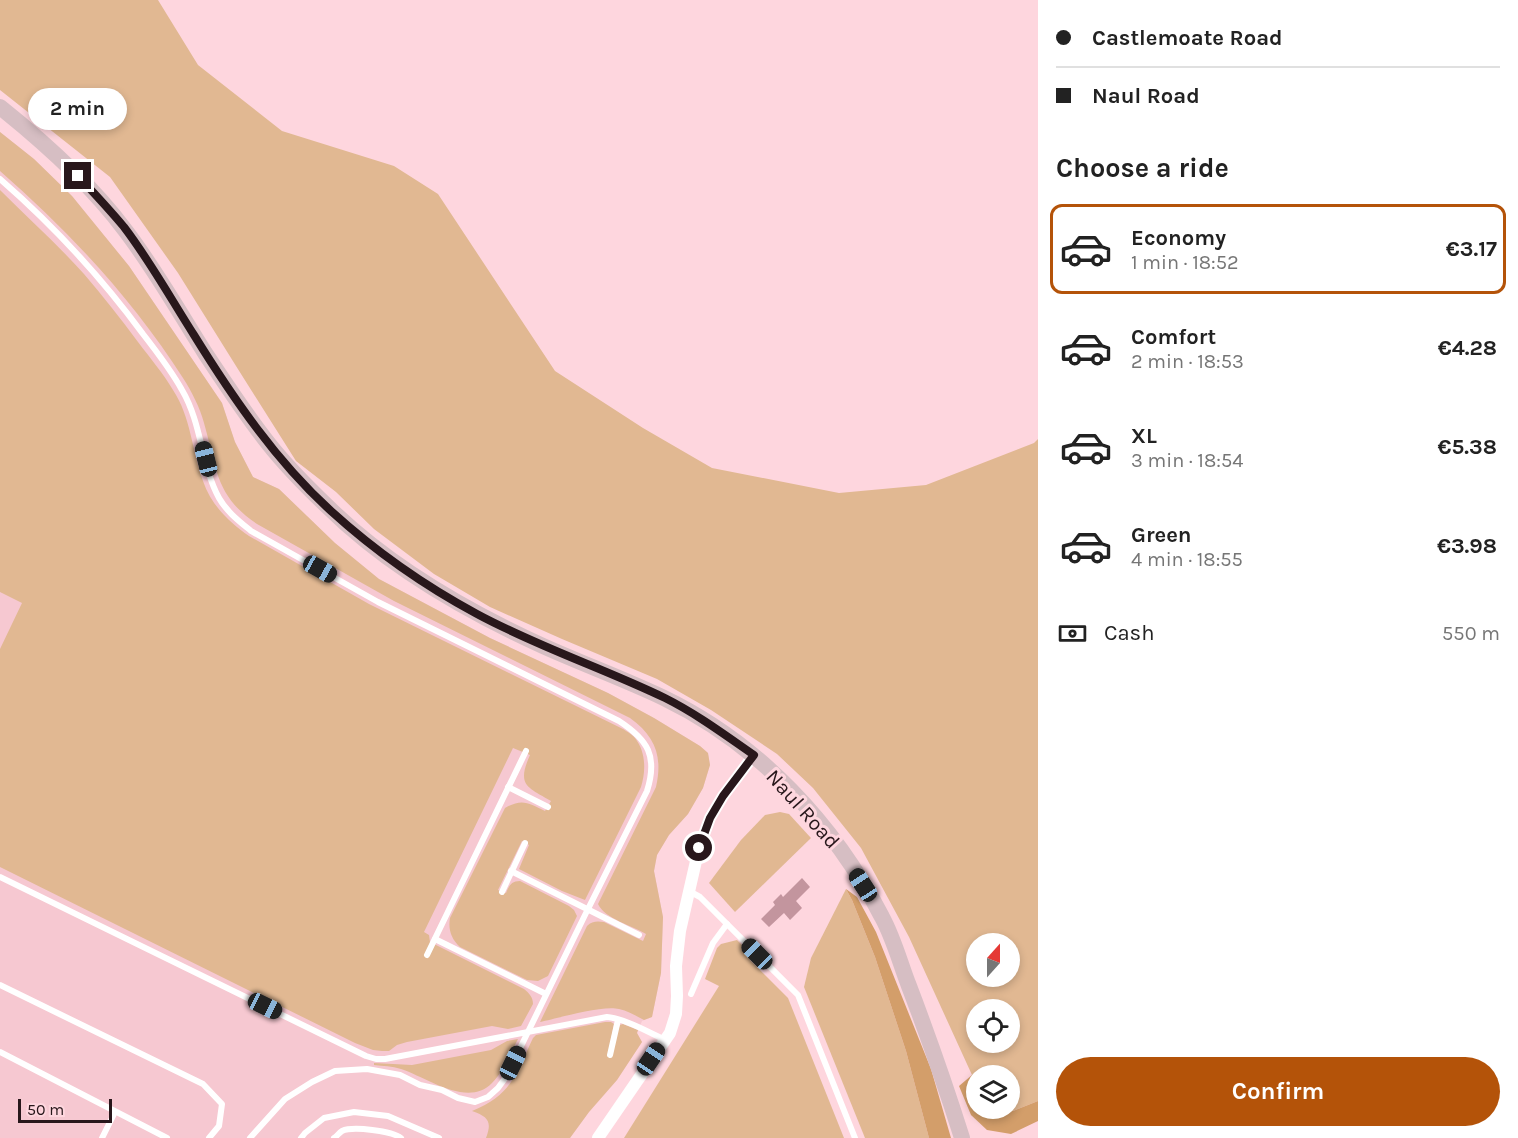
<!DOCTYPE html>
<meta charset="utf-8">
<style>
:root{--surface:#fff;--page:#f6f6f6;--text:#222;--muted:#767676;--line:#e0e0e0;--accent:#b45309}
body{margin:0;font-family:Karla,sans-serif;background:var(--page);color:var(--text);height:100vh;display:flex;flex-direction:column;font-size:22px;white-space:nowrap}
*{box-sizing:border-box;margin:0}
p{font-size:20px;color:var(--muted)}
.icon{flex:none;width:33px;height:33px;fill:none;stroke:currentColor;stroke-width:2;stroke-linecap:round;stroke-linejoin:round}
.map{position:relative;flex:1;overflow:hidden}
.drawer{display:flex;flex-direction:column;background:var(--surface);width:480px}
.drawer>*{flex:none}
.hud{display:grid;align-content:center;height:132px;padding:0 18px;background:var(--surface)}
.needle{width:39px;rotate:21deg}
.fabs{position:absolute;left:966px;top:933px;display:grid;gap:12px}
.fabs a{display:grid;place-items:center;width:54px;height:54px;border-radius:50%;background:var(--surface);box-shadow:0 3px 9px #0003;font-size:30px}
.scale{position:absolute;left:18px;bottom:15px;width:94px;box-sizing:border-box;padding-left:6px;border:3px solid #28171b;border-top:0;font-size:16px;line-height:21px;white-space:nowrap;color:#28171b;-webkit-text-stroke:4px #fed6de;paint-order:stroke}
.end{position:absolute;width:27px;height:27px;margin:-14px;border:8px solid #28171b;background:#fff;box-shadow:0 0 0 3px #fff}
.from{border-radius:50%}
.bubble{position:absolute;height:42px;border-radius:21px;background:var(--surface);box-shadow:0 3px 9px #0003;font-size:20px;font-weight:700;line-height:42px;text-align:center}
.car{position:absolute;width:18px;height:36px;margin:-18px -9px;border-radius:8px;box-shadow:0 0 4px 2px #0007;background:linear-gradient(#222 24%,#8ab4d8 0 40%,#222 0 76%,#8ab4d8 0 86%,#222 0)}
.hud b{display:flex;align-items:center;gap:21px;height:57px;font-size:22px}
.hud b+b{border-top:2px solid var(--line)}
.hud i{width:15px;height:15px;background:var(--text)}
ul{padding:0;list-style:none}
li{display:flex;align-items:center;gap:18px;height:90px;margin:0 12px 9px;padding:0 6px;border:3px solid transparent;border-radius:12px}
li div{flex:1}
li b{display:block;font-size:22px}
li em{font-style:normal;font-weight:700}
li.current{border-color:var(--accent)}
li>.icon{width:54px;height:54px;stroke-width:1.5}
h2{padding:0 18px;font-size:27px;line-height:72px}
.pay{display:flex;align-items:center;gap:15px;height:66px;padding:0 18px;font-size:22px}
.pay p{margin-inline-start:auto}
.button{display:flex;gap:12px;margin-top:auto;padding:12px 18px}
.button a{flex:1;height:69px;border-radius:36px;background:var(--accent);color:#fff;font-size:24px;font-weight:700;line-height:69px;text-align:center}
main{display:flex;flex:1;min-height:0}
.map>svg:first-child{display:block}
.built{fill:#f6c8d1}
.green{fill:#e1b892;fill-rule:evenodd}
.forest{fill:#d39e6a}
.building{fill:#c3959e}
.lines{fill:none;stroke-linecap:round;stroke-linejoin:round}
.lane{stroke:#fff;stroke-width:6}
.street{stroke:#fff;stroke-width:12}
.secondary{stroke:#d6bec3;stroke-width:16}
.route{stroke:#28171b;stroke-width:8}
.labels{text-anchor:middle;stroke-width:6;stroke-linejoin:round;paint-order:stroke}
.street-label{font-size:21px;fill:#28171b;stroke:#fed6de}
</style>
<main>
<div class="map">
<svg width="1038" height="1138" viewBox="0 0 1038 1138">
<rect width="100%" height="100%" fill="#fed6de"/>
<!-- built -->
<polygon class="built" points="0,132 34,159 72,196 129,266 222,403 235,442 253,477 279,489 335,543 379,579 490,638 608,693 654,718 700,746 708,753 710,765 703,788 688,814 669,835 657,855 654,871 663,917 661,973 652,1017 642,1021 637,1033 642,1042 617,1080 589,1112 570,1138 0,1138"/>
<!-- green -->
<g class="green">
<path d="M0,0H158L198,65L282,131L394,166L438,194L555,371L643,428L712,468L839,493L926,485L1034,443L1038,439V1101L1013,1111L1000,1110L998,1109L1010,1108V1076H976V1078L972,1075L909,937L861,848L813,788L777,754L711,710L657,679L562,639L490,607L434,574L374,529L336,492L296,461L236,366L178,273L110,177L0,90ZM976,944H1010V976H976ZM976,1010H1010V1042H976Z"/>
<path d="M0,132L34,159L72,196L129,266L222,403L235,442L253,477L279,489L335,543L379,579L490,638L608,693L654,718L700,746L708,753L710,765L703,788L688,814L669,835L657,855L654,871L663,917L661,973L652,1017L644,1020C636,1016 628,1011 619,1009C602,1005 559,1018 540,1022L587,926C592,921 597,921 604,922L643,941L646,934C633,926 605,919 598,904L656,787C663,756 655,736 630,718L394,601L257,524C215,496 217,468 204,423C200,408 192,392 183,378C133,300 70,232 0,171Z"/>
<path d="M0,190C28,218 58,245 84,274C103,296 121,319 138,342C150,358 163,373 173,390C191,417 192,451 203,481C211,505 229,522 249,536L369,604L623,729C626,731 632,734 635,738C646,752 646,771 641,787L585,900L562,891L519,869L529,845L522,841L498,890L506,893C509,886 511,881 520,881L569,906L574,910L577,916L548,976L538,981L527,980L460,947C451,939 448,929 450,918L505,808C522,798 529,803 545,811L551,801C528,787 516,786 530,755L513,748L424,932L429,935L430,942L524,989C529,993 533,997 533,1004L521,1026L508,1029L492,1026L407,1042L397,1045L389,1051H382L373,1050L355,1043L0,867V649L22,603L0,592Z"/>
<polygon points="780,812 789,814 811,838 735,912 709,883 741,840 765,815"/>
<polygon points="846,889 852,900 875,957 906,1051 929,1138 865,1138 804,987 811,958"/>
<polygon points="737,940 753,956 750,960 788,998 844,1138 624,1138 719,986 705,979 717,948 721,944"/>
<path d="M605,1022H611L614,1024L608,1055L620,1025L623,1024L638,1030L637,1033L642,1042L617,1080L589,1112L570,1138H486C492,1122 489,1117 472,1111C512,1095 516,1074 533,1038L536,1035Z"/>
<path d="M518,1039C510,1054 504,1071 492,1083C468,1108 428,1078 401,1069C392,1066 383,1066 374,1065V1063L412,1065L491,1050L507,1041Z"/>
</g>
<!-- forest -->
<g class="forest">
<polygon points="846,889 857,897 876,932 931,1069 951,1138 929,1138 906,1051 875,957 852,900"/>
<polygon points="972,1075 976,1078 976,1108 998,1109 1013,1111 1038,1101 1038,1121 1011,1134 987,1130 971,1115 959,1086"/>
</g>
<!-- building -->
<polygon class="building" points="802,878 810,887 796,901 802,908 790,920 784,913 769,927 761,919 775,905 773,902 781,894 783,897"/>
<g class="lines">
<!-- lane -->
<g class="lane">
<path d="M0,179C53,225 101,277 143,334C157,352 171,370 182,390C202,424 201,465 219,498C227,512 239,521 251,531L378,602L619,721C648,740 658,756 647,791L586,913L506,1077L498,1088L488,1097L475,1102L458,1098L442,1090L420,1085L400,1075L367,1069L335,1071L312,1082L285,1099L250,1138"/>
<polyline points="508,787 548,807"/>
<polyline points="511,871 639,935"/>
<path d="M0,877L366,1056L376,1059H385L607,1017C623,1018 649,1032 665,1040"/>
<polyline points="689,891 700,897 798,995 855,1138"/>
<polyline points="502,892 525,843"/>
<polyline points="435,939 546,994"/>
<polyline points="427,955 526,751"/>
<polyline points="0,985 203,1084 222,1104 219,1126 209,1138"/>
<polyline points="691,994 713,943 727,924"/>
<polyline points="0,1052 167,1138"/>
<polyline points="610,1055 618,1020"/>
<polyline points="102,1138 115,1112"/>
<polyline points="301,1138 305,1133 324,1118 354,1112 388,1116 439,1138"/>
<path d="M334,1138C337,1136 339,1133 342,1131C353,1126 392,1131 401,1138"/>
</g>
<!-- street -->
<polyline class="street" points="598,1138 670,1033 676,1014 677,996 676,966 680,931 699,848 710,818 723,796 754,755"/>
<!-- secondary -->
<path class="secondary" d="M0,107C45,143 90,183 125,230C155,269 179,312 205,353C225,383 245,414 268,443C286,466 307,487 328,507C388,566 466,611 543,646C583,664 624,679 664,698C759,744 834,824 882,917C894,939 900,963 909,986C928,1036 946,1087 962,1138"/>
</g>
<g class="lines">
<!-- route -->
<path class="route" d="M78,176C94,193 109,209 124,227C150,261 171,299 194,335C233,398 276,461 331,511C375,551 425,586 477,614C538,647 603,668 665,698C697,714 725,735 754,755L723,796L710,818L699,848"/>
</g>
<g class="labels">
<!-- street labels -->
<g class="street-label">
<text transform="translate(803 809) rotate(48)" y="7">Naul Road</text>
</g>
</g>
</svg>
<div class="fabs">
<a><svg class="needle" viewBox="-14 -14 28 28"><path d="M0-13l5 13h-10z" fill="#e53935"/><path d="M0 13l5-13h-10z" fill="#767676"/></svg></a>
<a><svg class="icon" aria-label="locate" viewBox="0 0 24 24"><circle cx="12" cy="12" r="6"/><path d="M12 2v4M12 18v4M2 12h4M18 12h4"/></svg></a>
<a><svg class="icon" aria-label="layers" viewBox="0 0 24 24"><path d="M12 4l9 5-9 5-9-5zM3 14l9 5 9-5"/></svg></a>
</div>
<div class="scale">50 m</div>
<i class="end from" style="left:699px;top:848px"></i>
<i class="end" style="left:78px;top:176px"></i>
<div class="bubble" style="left:28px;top:88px;width:99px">2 min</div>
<i class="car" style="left:206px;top:459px;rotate:346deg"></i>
<i class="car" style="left:320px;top:569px;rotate:119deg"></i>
<i class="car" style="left:863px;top:885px;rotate:327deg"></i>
<i class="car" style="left:757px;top:954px;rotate:315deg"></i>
<i class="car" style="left:265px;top:1006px;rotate:116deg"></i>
<i class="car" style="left:651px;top:1059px;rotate:34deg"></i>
<i class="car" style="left:513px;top:1063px;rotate:26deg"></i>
</div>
<section class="drawer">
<div class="hud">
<b><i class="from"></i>Castlemoate Road</b>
<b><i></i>Naul Road</b>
</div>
<h2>Choose a ride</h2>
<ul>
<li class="current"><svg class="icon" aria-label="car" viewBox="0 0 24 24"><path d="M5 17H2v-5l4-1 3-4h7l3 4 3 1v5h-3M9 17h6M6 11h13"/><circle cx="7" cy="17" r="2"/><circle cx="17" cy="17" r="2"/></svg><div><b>Economy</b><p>1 min · 18:52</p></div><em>€3.17</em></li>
<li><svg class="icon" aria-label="car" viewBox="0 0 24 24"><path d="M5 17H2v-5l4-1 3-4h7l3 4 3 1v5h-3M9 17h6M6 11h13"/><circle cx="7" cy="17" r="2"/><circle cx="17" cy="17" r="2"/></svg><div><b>Comfort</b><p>2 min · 18:53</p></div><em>€4.28</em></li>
<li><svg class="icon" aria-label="car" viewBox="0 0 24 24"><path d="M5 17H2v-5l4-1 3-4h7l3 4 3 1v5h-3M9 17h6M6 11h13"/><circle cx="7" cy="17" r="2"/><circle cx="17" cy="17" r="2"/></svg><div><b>XL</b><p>3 min · 18:54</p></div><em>€5.38</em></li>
<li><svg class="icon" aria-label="car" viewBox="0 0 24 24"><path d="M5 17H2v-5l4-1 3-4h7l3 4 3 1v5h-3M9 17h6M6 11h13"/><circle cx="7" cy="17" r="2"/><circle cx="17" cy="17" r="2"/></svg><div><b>Green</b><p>4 min · 18:55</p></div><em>€3.98</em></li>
</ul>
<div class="pay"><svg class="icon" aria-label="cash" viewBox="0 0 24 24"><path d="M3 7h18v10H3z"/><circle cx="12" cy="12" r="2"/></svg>Cash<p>550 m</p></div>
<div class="button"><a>Confirm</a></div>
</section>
</main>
